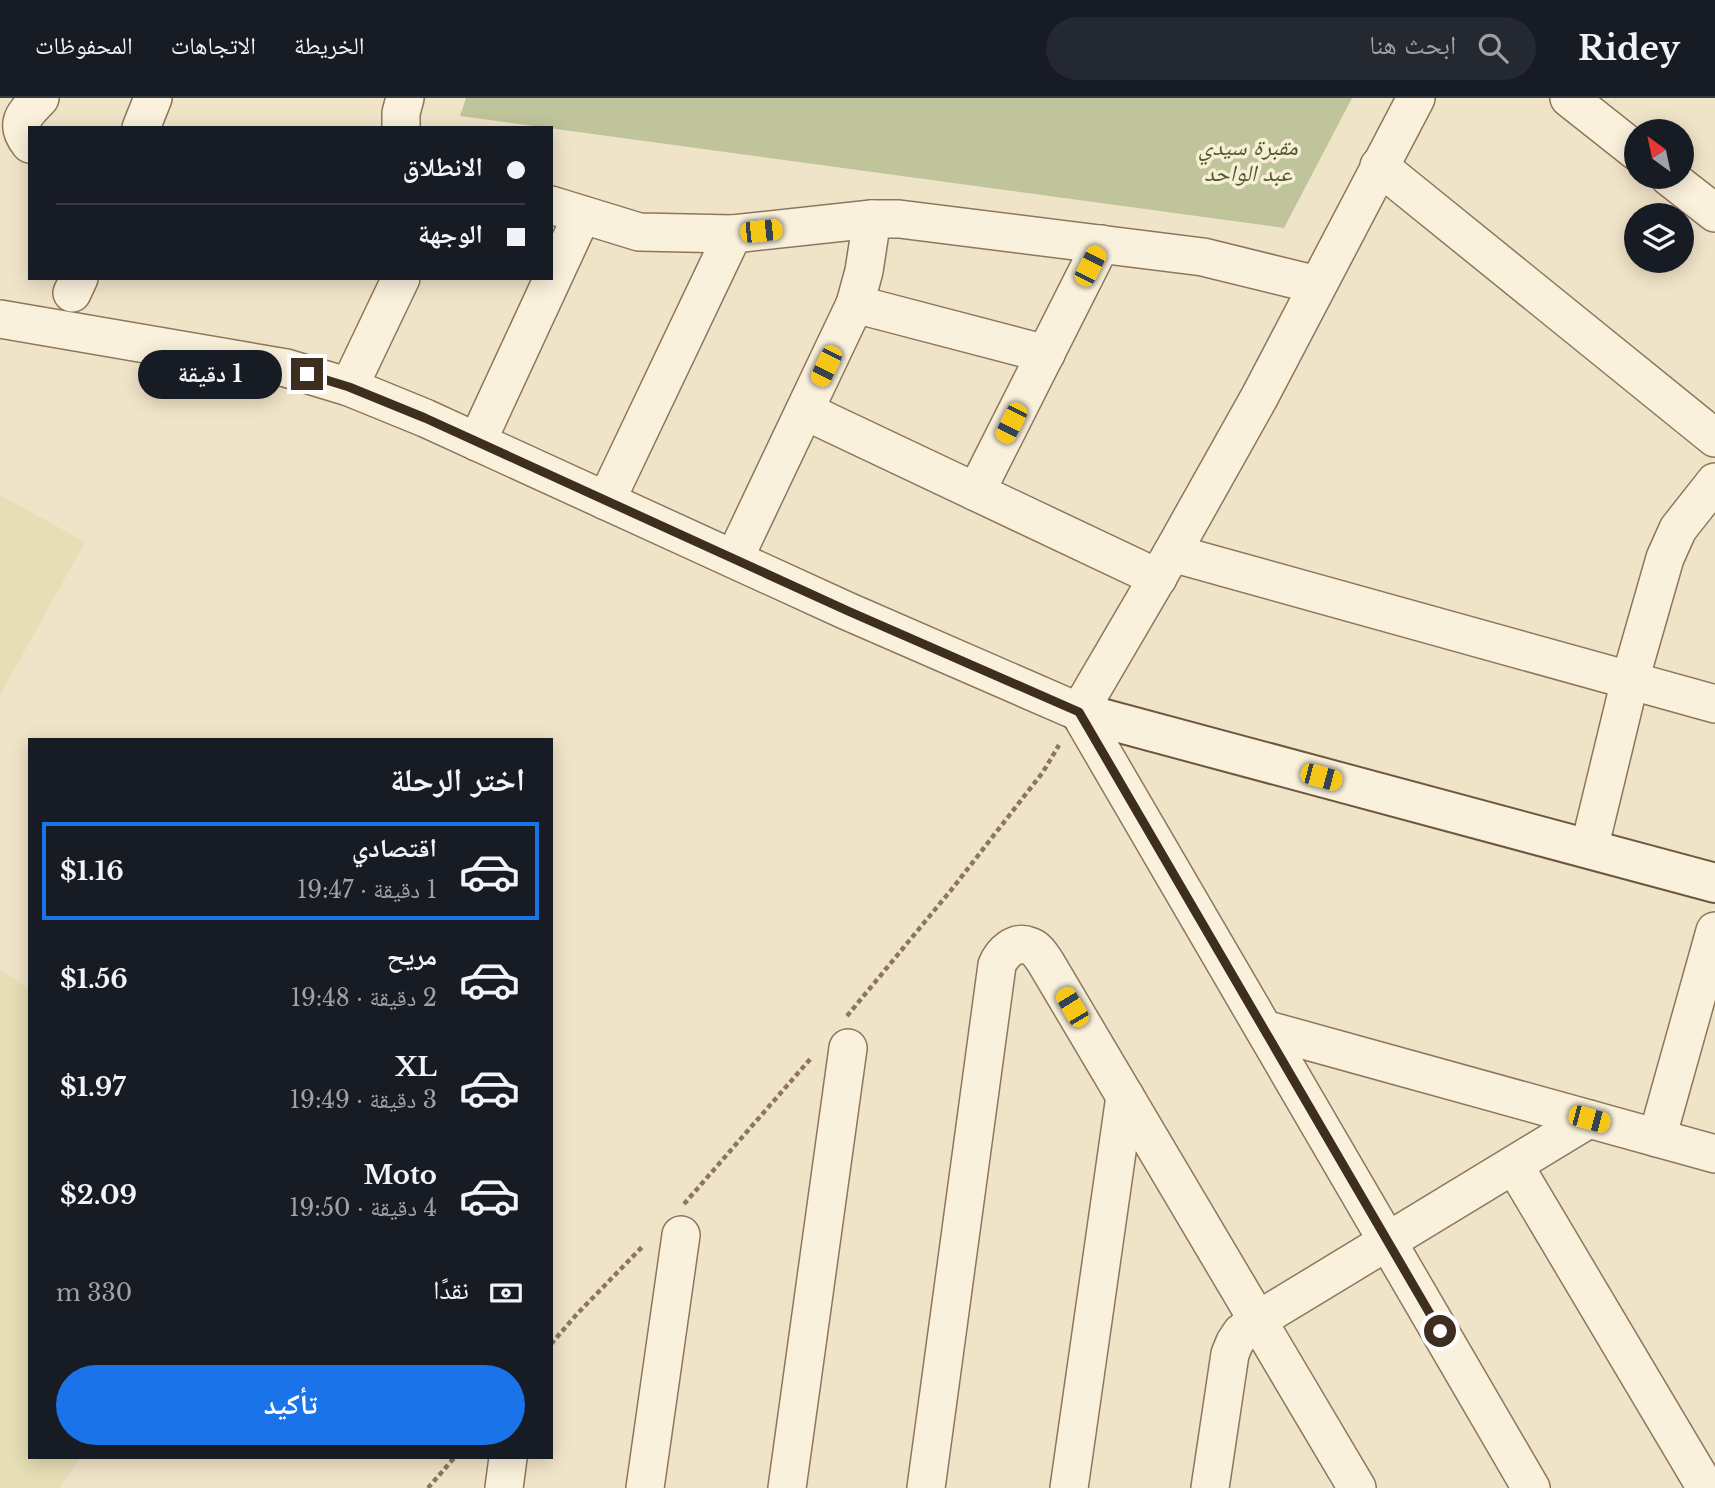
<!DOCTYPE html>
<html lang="ar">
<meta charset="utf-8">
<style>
:root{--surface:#171b24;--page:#242831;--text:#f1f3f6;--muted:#9ea1a6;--line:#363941;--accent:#1a73e8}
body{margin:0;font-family:"Libre Baskerville","Noto Naskh Arabic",serif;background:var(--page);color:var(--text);direction:rtl;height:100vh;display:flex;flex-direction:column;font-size:26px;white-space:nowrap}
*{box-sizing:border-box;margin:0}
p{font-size:23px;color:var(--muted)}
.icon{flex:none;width:38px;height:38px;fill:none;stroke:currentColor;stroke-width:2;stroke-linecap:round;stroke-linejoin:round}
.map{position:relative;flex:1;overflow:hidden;direction:ltr}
.side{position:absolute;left:28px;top:640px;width:525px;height:721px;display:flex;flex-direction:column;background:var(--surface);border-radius:0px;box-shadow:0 4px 18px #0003;direction:rtl}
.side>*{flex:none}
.hud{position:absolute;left:28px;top:28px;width:525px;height:154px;border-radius:0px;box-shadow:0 4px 18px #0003;direction:rtl;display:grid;align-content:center;height:154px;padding:0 28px;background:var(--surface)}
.needle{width:46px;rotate:327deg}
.controls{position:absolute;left:1624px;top:21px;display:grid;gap:14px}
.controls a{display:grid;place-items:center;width:70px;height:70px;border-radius:50%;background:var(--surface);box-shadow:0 4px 18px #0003;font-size:35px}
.end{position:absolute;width:32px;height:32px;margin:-16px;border:9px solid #3d2e20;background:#fff;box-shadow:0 0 0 4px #fff}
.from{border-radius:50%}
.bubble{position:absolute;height:49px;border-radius:24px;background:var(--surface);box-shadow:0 4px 18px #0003;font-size:23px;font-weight:700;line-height:49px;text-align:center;direction:rtl}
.car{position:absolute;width:21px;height:42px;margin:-21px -10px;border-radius:9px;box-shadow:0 0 5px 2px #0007;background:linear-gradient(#f5c518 24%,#345 0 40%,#f5c518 0 76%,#345 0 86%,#f5c518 0)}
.hud b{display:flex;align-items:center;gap:24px;height:66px;font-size:26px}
.hud b+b{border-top:2px solid var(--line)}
.hud i{width:18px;height:18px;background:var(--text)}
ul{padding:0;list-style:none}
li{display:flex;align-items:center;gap:21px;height:98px;margin:0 14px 10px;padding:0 14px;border:4px solid transparent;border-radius:0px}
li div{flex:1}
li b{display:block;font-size:26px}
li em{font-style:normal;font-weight:700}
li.active{border-color:var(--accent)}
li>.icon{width:63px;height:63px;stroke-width:1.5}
h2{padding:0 28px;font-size:32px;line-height:84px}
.pay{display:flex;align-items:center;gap:18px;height:77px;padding:0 28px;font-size:26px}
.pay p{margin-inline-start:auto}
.cta{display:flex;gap:14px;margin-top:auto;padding:14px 28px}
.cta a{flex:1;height:80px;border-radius:42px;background:var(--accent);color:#fff;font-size:28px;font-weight:700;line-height:80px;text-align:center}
header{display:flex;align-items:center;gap:42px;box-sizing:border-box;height:98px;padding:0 35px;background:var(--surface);border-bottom:2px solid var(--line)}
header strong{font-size:33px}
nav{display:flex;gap:38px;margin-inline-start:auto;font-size:24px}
.search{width:490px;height:63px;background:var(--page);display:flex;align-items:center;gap:18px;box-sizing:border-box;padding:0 24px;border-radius:38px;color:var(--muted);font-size:26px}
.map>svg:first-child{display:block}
.farmland{fill:#e6deb5}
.cemetery{fill:#bfc49a}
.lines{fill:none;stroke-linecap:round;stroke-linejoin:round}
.street-casing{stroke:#8d765c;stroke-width:40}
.secondary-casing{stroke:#6f573f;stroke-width:42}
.path{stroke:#8d765c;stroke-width:4.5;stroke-dasharray:5 3.5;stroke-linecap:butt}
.street{stroke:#faf1dc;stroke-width:37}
.secondary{stroke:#faf1dc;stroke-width:38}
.route{stroke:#3d2e20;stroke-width:9}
.labels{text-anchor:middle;stroke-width:7;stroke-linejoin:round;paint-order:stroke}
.park-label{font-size:23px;font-style:italic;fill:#4d5a26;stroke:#f7eed8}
</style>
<header>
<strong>Ridey</strong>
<div class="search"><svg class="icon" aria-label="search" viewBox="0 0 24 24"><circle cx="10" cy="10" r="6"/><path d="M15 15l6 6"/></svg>ابحث هنا</div>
<nav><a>الخريطة</a><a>الاتجاهات</a><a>المحفوظات</a></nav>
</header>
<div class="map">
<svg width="1715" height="1390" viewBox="0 0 1715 1390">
<rect width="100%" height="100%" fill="#f0e4c8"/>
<!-- farmland -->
<g class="farmland">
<polygon points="0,397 85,444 0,597"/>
<polygon points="0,871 30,892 30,1360 80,1360 59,1390 0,1390"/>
</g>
<!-- cemetery -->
<polygon class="cemetery" points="466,0 1352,0 1284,130 460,18"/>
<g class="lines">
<!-- street casing -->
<g class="street-casing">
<g id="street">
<polyline points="1569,0 1636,53"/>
<polyline points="141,30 153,0"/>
<polyline points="401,30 401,15 405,0"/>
<path d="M30,46C13,25 25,16 40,0"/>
<polyline points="1379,68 1715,340"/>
<polyline points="1669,79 1715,115"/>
<polyline points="551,107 639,134 733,136 872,121 899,121 1203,159 1317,187"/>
<polyline points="72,195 79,180"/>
<polyline points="855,206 1046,256"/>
<polyline points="0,221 286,270 349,289 425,320 847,513 1079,614 1531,1390"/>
<polyline points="349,289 401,180"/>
<polyline points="805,313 1158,480"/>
<polyline points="477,344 582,117"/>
<polyline points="976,394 1101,146"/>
<polyline points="606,403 733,136"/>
<polyline points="1172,455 1715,606"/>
<polyline points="734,461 855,206 864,173 872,121"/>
<polyline points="1079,614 1172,455 1260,298 1416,0"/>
<polyline points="1589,751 1630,582 1665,460 1678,431 1715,384"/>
<polyline points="1264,931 1715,1056"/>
<polyline points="1657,1040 1715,833"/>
<polyline points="1514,1067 1706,1390"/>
<polyline points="504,1390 508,1360"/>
<polyline points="645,1390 681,1137"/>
<polyline points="787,1390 848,950"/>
<path d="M926,1390L997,867C1002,855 1015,842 1029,848C1037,850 1042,859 1046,865L1357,1390"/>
<polyline points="1069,1390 1125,998"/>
<polyline points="1210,1390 1230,1256 1235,1244 1241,1235 1258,1222 1589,1021"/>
</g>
</g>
<!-- secondary casing -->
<g class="secondary-casing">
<polyline id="secondary" points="1079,614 1715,785"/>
</g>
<!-- path -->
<g class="path">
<polyline points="847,918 952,791 1043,674 1059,647"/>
<polyline points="684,1106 812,959"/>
<polyline points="551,1246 577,1216 644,1147"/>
<polyline points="428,1390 454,1360"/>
</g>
<!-- street -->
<use href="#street" class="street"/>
<!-- secondary -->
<use href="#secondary" class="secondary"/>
</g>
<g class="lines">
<!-- route -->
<polyline class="route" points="307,276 349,289 425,320 848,513 1079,614 1440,1233"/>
</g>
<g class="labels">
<!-- park labels -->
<g class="park-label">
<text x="1248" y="57">مقبرة سيدي<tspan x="1248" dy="26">عبد الواحد</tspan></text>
</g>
</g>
</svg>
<div class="controls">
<a><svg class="needle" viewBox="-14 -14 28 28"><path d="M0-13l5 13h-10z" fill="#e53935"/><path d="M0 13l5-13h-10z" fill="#9ea1a6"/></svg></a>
<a><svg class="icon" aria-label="layers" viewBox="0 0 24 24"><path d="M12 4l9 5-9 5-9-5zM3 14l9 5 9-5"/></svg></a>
</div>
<i class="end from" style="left:1440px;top:1233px"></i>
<i class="end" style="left:307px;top:276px"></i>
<div class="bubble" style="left:138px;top:252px;width:144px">1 دقيقة</div>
<i class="car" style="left:761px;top:133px;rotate:84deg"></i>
<i class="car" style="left:1090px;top:168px;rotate:27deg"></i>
<i class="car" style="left:826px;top:268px;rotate:206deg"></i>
<i class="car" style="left:1011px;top:325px;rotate:207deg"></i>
<i class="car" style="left:1321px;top:679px;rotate:105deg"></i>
<i class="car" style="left:1072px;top:909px;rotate:329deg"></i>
<i class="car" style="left:1589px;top:1021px;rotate:105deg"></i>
<div class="hud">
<b><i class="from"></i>الانطلاق</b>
<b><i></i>الوجهة</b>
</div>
<section class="side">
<h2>اختر الرحلة</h2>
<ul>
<li class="active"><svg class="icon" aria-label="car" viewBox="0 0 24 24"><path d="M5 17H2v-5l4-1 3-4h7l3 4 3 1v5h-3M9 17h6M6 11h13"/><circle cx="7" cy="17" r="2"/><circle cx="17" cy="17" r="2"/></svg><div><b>اقتصادي</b><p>1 دقيقة · 19:47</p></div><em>$1.16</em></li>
<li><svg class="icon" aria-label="car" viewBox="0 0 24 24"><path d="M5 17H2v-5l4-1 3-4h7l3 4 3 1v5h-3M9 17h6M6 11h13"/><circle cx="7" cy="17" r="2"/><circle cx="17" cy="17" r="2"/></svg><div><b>مريح</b><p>2 دقيقة · 19:48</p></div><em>$1.56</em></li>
<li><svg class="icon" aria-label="car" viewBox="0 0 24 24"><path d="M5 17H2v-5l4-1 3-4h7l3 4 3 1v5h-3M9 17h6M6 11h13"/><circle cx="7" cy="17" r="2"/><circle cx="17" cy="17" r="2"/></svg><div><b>XL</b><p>3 دقيقة · 19:49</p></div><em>$1.97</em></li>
<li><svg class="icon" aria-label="car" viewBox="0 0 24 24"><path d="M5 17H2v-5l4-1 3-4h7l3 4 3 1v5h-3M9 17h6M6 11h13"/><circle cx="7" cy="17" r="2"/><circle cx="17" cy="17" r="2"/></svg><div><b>Moto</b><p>4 دقيقة · 19:50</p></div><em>$2.09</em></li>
</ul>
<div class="pay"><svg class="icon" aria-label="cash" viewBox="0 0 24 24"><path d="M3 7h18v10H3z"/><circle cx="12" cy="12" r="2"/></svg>نقدًا<p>330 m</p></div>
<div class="cta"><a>تأكيد</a></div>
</section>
</div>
